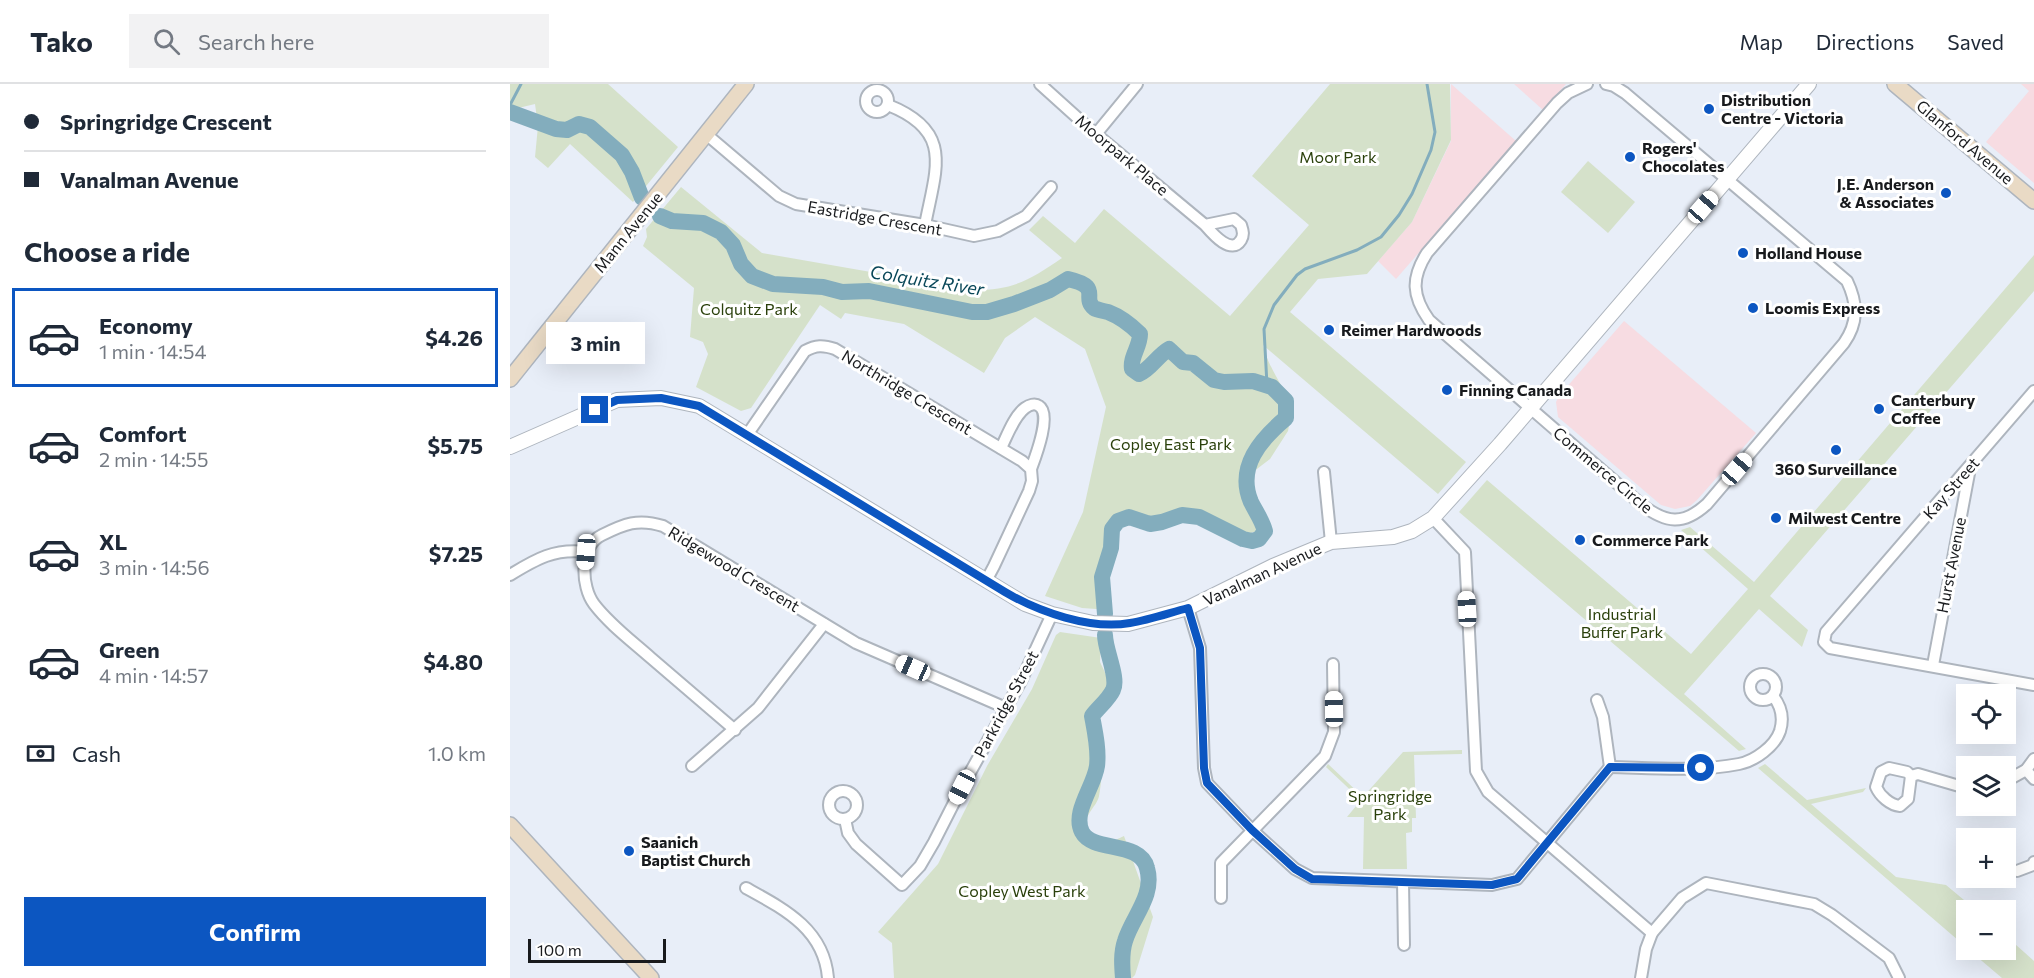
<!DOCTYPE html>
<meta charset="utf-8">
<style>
:root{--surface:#fff;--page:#f2f2f3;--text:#1f2937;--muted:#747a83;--line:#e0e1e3;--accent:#0c56c1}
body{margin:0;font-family:Commissioner,sans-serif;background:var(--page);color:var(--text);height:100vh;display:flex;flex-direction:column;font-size:22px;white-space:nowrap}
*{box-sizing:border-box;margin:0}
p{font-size:20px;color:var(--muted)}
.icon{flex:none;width:33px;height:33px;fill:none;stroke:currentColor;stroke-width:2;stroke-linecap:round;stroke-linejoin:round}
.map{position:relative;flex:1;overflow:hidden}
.side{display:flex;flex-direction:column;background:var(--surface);width:510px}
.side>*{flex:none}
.guide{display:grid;align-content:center;height:132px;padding:0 24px;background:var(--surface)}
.controls{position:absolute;left:1446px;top:600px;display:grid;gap:12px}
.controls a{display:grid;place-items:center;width:60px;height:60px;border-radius:0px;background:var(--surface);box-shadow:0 6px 24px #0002;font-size:30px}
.scale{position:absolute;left:18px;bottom:15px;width:138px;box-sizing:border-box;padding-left:6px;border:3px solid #181a1d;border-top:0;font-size:16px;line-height:21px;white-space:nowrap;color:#181a1d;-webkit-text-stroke:4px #fff;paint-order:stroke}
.end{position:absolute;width:27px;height:27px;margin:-14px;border:8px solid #0c56c1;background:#fff;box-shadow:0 0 0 3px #fff}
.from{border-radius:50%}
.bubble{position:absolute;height:42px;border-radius:0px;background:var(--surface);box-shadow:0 6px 24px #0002;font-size:20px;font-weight:700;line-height:42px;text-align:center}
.car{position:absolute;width:18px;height:36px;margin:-18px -9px;border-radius:8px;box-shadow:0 0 4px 2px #0007;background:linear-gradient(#fff 24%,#345 0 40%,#fff 0 76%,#345 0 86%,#fff 0)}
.guide b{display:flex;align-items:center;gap:21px;height:57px;font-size:22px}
.guide b+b{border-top:2px solid var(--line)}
.guide i{width:15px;height:15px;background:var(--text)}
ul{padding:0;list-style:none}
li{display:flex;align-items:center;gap:18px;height:99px;margin:0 12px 9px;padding:0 12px;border:3px solid transparent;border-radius:0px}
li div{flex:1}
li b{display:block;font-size:22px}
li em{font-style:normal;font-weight:700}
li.current{border-color:var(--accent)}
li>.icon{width:54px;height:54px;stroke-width:1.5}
h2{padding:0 24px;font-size:27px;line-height:72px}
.pay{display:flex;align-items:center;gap:15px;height:66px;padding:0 24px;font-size:22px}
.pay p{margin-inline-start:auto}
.cta{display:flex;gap:12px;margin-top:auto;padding:12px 24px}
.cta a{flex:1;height:69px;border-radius:0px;background:var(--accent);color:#fff;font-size:24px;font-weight:700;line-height:69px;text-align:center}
header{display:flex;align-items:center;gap:36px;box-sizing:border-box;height:84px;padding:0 30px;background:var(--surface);border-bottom:2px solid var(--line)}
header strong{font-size:28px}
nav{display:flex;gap:33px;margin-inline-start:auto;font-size:21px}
.search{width:420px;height:54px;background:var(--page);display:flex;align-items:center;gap:15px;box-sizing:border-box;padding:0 21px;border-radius:0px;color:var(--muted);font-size:22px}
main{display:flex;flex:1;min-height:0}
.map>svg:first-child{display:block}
.commercial{fill:#f7dce2}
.green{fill:#d5e1ca}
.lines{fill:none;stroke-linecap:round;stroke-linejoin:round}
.stream{stroke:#83adbd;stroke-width:3}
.river{stroke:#83adbd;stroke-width:16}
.minor-casing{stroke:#aeb5be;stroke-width:14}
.tertiary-casing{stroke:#aeb5be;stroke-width:16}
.secondary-casing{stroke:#aeb5be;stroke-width:18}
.minor{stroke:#fff;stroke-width:10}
.tertiary{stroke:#fff;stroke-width:14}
.secondary{stroke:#e9dac5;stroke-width:15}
.route{stroke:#0c56c1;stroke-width:8}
.poi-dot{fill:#0c56c1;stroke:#fff;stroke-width:2}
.labels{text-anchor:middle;stroke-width:6;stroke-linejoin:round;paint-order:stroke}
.poi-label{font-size:16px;font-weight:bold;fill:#181a1d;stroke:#fff;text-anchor:start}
.street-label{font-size:16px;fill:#181a1d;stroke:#fff}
.park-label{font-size:16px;fill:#2a400b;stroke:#fff}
.water-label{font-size:18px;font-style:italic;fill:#094758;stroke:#fff}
</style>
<header>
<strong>Tako</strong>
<div class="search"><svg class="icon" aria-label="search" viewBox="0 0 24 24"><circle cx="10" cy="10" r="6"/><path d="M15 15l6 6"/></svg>Search here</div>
<nav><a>Map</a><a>Directions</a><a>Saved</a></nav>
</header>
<main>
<section class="side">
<div class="guide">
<b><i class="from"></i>Springridge Crescent</b>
<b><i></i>Vanalman Avenue</b>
</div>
<h2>Choose a ride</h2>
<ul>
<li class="current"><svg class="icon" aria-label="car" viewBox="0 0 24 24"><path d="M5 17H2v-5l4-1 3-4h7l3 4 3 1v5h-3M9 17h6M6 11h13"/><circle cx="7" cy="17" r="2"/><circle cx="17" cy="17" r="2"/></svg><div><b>Economy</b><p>1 min · 14:54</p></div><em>$4.26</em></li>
<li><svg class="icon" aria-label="car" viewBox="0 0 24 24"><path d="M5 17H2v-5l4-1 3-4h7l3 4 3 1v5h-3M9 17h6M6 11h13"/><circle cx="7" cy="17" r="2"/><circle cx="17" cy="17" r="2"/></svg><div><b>Comfort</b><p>2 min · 14:55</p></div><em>$5.75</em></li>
<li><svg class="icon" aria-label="car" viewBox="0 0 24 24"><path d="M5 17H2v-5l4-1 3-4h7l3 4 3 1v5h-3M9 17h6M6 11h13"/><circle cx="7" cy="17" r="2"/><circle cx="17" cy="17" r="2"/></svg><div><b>XL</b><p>3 min · 14:56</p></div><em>$7.25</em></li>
<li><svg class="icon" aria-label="car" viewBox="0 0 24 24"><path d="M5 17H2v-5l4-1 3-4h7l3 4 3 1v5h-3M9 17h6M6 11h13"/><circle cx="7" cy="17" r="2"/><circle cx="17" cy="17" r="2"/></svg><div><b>Green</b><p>4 min · 14:57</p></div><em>$4.80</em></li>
</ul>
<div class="pay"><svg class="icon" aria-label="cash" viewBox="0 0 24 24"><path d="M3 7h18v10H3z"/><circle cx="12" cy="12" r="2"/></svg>Cash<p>1.0 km</p></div>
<div class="cta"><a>Confirm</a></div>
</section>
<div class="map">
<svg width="1524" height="894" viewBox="0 0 1524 894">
<rect width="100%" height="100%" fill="#e8eef8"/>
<!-- commercial -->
<g class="commercial">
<polygon points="941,0 1006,57 886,195 868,177 902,138 941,57"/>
<polygon points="1004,0 1056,0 1033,26"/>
<polygon points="1511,0 1524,0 1524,99 1476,58 1519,7"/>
<polygon points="1114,237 1246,349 1187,416 1180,422 1165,425 1151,421 1048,333 1046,318 1049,312"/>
</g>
<!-- green -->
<g class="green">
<polygon points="0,0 98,0 168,63 123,118 60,60 38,84 25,73 28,42 25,20 0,26"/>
<path d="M820,0H940L941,56L902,138L857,190L808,195L780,228L956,378L928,410L753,261C756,278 774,306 783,321L778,347L760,375L743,388C741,406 759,435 747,448H742L739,454C722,453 713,438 699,434C686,430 672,427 659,430C654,431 652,435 646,435C636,436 624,429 615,436C606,442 608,456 604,465C601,473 596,476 595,485C595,496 600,514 600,526L572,524L535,512L573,428L596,323L575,265L525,233L495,254L474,289L394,240L335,229L331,235L310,221L241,324L231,327L186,303L198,270L193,258L180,253L184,204L133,162L137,153L136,145L171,103L252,169L464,206C504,206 520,196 552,174L519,146L533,132L565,159L594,125L720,232L799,141L742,92Z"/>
<polygon points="1078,77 1125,118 1098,149 1051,108"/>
<polygon points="1524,171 1524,207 1260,512 1298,546 1292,563 1249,525 1174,610 1236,665 1229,667 949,428 977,396 1181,570 1238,505 1171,446 1180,443 1244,498"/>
<path d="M550,548L591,554L590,578L601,601C598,615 584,618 580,630C581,638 585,645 588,652C594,666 592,697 589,712C587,723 573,730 576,746C578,756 591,756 599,759L614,752L643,833L625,891L622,894H384L382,859L368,848L428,780L477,682L522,605L546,551Z"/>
<polygon points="952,666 952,670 904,671 906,734 902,734 902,748 896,749 897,785 853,785 854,733 837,733 851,716 816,683 818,680 853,713 893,668"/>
<polygon points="1255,680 1297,716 1356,704 1353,708 1301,720 1386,793 1436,801 1466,826 1456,826 1456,863 1248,684"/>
<polygon points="1496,852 1524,877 1524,894 1492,894 1459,866 1496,866"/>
</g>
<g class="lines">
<!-- stream -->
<g class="stream">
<polyline points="0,21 11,0"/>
<polyline points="757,301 754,245 764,221 787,191 795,185 847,166 871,153 889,131 902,110 921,66 925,48 917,0"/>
</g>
<!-- river -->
<g class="river">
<polyline points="0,28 46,45 57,46 69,40 80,43 112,71 122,88 132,114"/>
<path d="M150,132L162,137L193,139L211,148L223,161L231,180L242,192L263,200L313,203L332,208L359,207L462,228H477L504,220L540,206L558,195C593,203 571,213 584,224C587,226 594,227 598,228C611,233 620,240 630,250C630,263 620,273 622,285L629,290C640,286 648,271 659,265L673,278L683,279L704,296L714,298L743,297L762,303L776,317V334C751,355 726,383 741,418C746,428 752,436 755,447L749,455L742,457L733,455L689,433L672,431L652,438L640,440L619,433L608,437L602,445L601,464L592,493L595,530"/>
<path d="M595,551C595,566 609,594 603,606C599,615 588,624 582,632C585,648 589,666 587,682C584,703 562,728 572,748C583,769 630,756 637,784C645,812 622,833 615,857C611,869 612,882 613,894"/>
</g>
<!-- minor casing -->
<g class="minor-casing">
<g id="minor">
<path d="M530,0L581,46L695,141C702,149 721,172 731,156C734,151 733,147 731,141L724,135L695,141"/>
<path d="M1077,0L1058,9L1047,19L917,169C901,194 902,212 919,236L1132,421C1156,439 1173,442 1197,420L1334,259C1348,239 1348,220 1337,197L1115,9L1104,2L1096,0"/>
<circle cx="367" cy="17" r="11"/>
<path d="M378,21C444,47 426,84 415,141"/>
<polyline points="196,50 269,112 286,120 415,141 464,152 488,147 516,132 541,103"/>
<polyline points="586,50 627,0"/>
<polyline points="1524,307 1316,548 1314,558 1320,564 1524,601"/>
<path d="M237,351L295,267C306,261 313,261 325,265L512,377L521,385L522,397L519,407L484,482L476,497"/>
<path d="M491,364C497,352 504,332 515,324C519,321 525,319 529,322C542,330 525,374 521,385"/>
<polyline points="814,388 821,458"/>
<polyline points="923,434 955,468 966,687 978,708 1142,849 1136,865 1131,894"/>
<path d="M0,491C26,475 45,464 76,468"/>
<polyline points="678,524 690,564 694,684 697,699 742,746 785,785 802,794 982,801 1007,795 1100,683"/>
<polyline points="1423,581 1460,384"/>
<circle cx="1253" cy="603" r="13"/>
<polyline points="1087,616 1093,633 1100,683"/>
<path d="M225,646C197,622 169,598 141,574C122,557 100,541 84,520C71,503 69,462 92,451C114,440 128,434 153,442L346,559L496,624"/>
<polyline points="182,682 248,624 314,540"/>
<path d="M1100,683C1142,684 1188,688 1229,680C1245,677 1265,662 1270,647C1274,634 1271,622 1263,612"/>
<path d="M1379,684L1397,688L1401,692L1398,715L1390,722C1380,721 1370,712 1366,703L1371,688Z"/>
<polyline points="1516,686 1524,695"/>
<polyline points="1401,692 1408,690 1456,704"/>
<polyline points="1496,697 1516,686 1524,675"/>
<circle cx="333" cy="721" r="14"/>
<polyline points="335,735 338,749 346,760 392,801 410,782 424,758 452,703 511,597 542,530"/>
<polyline points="1507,787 1523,781 1524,778"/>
<polyline points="893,798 894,861"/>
<path d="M236,804C274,825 314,845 318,894"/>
<polyline points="711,814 711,779 815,672 824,648 823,580"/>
<polyline points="1142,849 1172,814 1196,799 1304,820 1322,831 1379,874 1389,894"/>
</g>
</g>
<!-- tertiary casing -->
<g class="tertiary-casing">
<polyline id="tertiary" points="0,363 107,316 151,314 189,322 515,520 542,530 583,539 618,540 678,524 763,482 821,458 883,453 902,447 923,434 990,360 1299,0"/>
</g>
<!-- secondary casing -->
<g class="secondary-casing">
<g id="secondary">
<polyline points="1385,0 1524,117"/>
<polyline points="0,295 236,0"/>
<polyline points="0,741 141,894"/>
</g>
</g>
<!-- minor -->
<use href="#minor" class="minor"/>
<!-- tertiary -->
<use href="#tertiary" class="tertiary"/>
<!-- secondary -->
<use href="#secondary" class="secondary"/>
</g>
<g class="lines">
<!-- route -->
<path class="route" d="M85,326L107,316L151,314L189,322L495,508C529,528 580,546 620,539C639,536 659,529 678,524L690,564L694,684L697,699L742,746L785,785L802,795L982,801L1007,795L1100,683L1191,684"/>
</g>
<!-- markers -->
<g class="poi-dot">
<circle cx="1199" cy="25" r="6"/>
<circle cx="1120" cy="73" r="6"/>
<circle cx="1436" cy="109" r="6"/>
<circle cx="1233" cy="169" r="6"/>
<circle cx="1243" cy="224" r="6"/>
<circle cx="819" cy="246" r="6"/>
<circle cx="937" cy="306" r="6"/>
<circle cx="1369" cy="325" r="6"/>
<circle cx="1326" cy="366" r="6"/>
<circle cx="1266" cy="434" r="6"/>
<circle cx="1070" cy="456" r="6"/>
<circle cx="119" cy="767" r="6"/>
</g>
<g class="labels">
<!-- poi labels -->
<g class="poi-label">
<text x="1211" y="22">Distribution<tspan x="1211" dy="18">Centre - Victoria</tspan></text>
<text x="1132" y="70">Rogers'<tspan x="1132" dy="18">Chocolates</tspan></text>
<text x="1424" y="106" text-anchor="end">J.E. Anderson<tspan x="1424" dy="18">&amp; Associates</tspan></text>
<text x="1245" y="175">Holland House</text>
<text x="1255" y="230">Loomis Express</text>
<text x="831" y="252">Reimer Hardwoods</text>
<text x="949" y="312">Finning Canada</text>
<text x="1381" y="322">Canterbury<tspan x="1381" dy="18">Coffee</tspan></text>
<text x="1326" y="391" text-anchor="middle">360 Surveillance</text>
<text x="1278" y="440">Milwest Centre</text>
<text x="1082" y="462">Commerce Park</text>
<text x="131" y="764">Saanich<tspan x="131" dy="18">Baptist Church</tspan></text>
</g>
<!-- street labels -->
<g class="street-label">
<text transform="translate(1455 58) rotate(40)" y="6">Glanford Avenue</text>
<text transform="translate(612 71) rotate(40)" y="6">Moorpark Place</text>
<text transform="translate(365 134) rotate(10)" y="6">Eastridge Crescent</text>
<text transform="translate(118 148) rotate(-51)" y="6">Mann Avenue</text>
<text transform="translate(397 308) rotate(31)" y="6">Northridge Crescent</text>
<text transform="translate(1093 386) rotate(40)" y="6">Commerce Circle</text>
<text transform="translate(1441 404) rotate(-49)" y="6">Kay Street</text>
<text transform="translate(1441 481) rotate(-79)" y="6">Hurst Avenue</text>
<text transform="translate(224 485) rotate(31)" y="6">Ridgewood Crescent</text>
<text transform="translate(752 490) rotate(-25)" y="6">Vanalman Avenue</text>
<text transform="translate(496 620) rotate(-62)" y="6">Parkridge Street</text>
</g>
<!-- park labels -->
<g class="park-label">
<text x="828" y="79">Moor Park</text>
<text x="239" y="231">Colquitz Park</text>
<text x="661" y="366">Copley East Park</text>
<text x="1112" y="536">Industrial<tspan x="1112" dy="18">Buffer Park</tspan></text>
<text x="880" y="718">Springridge<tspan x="880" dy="18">Park</tspan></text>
<text x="512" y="813">Copley West Park</text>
</g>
<!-- water labels -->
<g class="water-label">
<text transform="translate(417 197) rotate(9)" y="6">Colquitz River</text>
</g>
</g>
</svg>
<div class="controls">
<a><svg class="icon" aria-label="locate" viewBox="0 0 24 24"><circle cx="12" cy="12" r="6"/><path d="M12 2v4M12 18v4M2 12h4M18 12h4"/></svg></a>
<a><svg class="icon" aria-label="layers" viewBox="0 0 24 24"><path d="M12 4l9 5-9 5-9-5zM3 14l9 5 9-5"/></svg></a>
<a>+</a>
<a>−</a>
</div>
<div class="scale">100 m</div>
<i class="end from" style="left:1191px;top:684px"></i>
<i class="end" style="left:85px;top:326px"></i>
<div class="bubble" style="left:36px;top:238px;width:99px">3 min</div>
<i class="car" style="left:1193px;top:123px;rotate:41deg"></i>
<i class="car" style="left:1227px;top:385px;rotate:41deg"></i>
<i class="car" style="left:76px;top:468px;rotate:184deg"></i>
<i class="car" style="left:957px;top:525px;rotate:357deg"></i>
<i class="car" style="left:403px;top:584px;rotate:294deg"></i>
<i class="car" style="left:824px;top:625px;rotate:359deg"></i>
<i class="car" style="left:452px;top:703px;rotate:207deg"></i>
</div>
</main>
